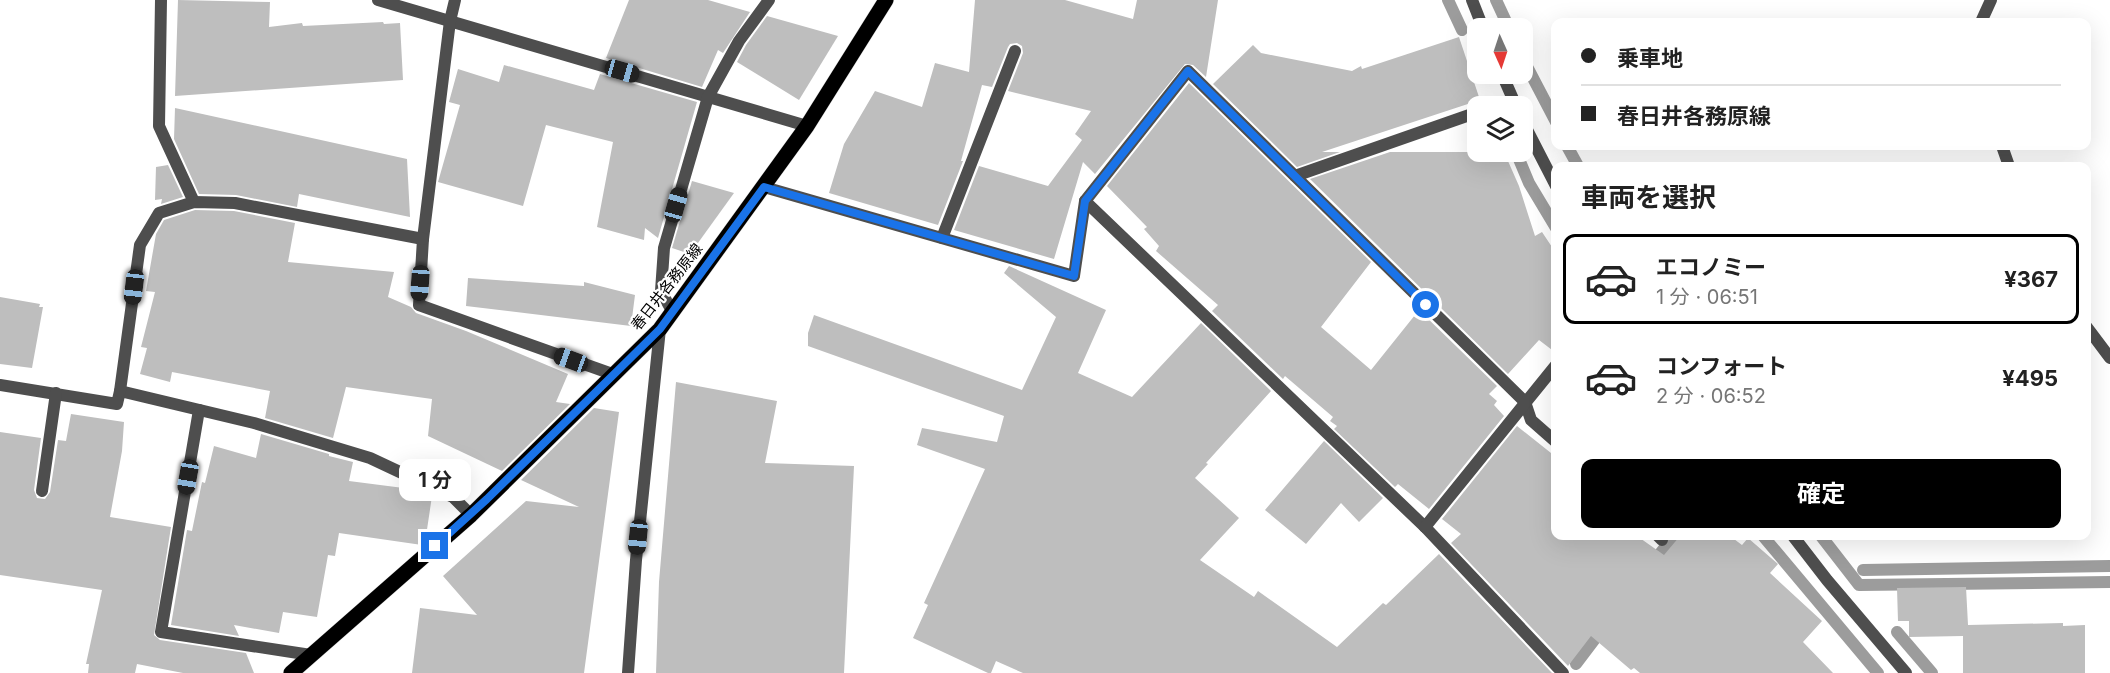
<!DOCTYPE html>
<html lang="ja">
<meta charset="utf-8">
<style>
:root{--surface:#fff;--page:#f6f6f6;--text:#222;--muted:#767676;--line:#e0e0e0;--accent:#000}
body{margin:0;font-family:Inter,"Noto Sans JP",sans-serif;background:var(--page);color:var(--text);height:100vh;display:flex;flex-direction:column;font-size:22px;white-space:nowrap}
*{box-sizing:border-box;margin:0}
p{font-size:20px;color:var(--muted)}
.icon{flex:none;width:33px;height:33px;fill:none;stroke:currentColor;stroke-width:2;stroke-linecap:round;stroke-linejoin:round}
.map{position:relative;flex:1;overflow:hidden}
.drawer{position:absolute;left:1551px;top:162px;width:540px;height:378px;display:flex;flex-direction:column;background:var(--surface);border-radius:12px;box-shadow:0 6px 24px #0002}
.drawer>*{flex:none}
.guide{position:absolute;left:1551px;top:18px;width:540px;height:132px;border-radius:12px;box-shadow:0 6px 24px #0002;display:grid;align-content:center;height:132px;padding:0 30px;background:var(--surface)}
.needle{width:39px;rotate:177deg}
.tools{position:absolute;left:1467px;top:18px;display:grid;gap:12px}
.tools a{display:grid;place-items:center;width:66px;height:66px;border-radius:12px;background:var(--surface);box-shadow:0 6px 24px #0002;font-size:30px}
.end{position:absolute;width:27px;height:27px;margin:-14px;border:8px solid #1a73e8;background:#fff;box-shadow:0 0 0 3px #fff}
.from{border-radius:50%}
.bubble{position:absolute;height:42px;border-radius:12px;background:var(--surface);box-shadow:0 6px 24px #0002;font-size:20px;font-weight:700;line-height:42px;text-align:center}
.car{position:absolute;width:18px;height:36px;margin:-18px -9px;border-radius:8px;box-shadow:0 0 4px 2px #0007;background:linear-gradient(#222 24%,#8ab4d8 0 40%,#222 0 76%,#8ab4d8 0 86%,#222 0)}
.guide b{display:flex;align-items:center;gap:21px;height:57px;font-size:22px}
.guide b+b{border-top:2px solid var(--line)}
.guide i{width:15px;height:15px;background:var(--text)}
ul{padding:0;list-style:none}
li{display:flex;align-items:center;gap:18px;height:90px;margin:0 12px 9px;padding:0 18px;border:3px solid transparent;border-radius:12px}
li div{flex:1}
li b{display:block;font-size:22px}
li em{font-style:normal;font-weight:700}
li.selected{border-color:var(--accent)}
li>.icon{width:54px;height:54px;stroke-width:1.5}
h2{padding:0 30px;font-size:27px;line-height:72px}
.primary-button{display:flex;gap:12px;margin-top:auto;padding:12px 30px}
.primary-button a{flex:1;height:69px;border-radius:12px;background:var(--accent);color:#fff;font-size:24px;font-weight:700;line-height:69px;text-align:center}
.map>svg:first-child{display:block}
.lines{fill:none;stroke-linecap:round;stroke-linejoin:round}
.stream{stroke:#9c9c9c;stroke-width:12}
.building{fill:#bebebe}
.primary-casing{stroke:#dbdbdb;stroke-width:16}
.street{stroke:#4e4e4e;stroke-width:12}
.primary{stroke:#000;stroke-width:15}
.route{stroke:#1a73e8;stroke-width:8}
.labels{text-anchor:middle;stroke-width:4.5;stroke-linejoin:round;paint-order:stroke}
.street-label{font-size:15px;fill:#000;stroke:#fff}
</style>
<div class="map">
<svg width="2110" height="673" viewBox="0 0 2110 673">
<rect width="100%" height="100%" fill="#fff"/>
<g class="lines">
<!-- stream -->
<g class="stream">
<polyline points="1448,0 1462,30"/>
<polyline points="1496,0 1509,28"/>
<polyline points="1522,57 1556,122"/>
<polyline points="1567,146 1578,166"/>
<polyline points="1516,152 1529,183 1556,228"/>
<polyline points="1763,536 1878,673"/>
<polyline points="1821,536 1859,585 2110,582"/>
<polyline points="1651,565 1674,536"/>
<polyline points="1863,570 2110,566"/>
<polyline points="1897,632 1932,673"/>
<polyline points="1576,664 1604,627"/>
</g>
</g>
<!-- building -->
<g class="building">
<polygon points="178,0 270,2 269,27 302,23 303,26 383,22 384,24 400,23 403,80 175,96"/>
<polygon points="629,0 708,0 750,12 723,53 718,50 702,87 606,58"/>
<polygon points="975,0 1065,0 1133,19 1137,0 1218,0 1206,77 1193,65 1185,64 1095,174 1083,162 1054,259 954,230 979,166 1048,186 1082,140 1075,134 1091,111 1008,91 1023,53 1022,46 1017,43 1010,44 1008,47 992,87 982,85 961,161 963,161 938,225 829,193 844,144 875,91 922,107 935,63 969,72"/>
<polygon points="767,16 838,36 799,100 737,62 746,45"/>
<polygon points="1459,37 1480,100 1322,152 1340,152 1297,167 1213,84 1253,45 1261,53 1352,71 1361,66 1362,69"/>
<polygon points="504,65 594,90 600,74 697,102 658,238 645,228 644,240 597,227 613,142 546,125 523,206 438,182 460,105 449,102 458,69 499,82"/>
<polygon points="1189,83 1371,262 1321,327 1371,370 1419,310 1497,386 1489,394 1497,401 1494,405 1504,416 1429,509 1398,484 1395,487 1334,429 1337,426 1330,421 1333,417 1285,376 1283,379 1212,311 1218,305 1156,251 1159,246 1144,229 1147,227 1107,186"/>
<polygon points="175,108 407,159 410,217 299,194 297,207 236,195 199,194 174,139"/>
<polygon points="1390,152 1504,152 1519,186 1535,236 1542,232 1556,253 1556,353 1539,340 1508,374 1310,179"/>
<polygon points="168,165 183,197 161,204 162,199 155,200 156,167"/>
<polygon points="692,181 734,193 690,254 672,248"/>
<polygon points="195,210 234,211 295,223 288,262 394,272 388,297 411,307 416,313 466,331 568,374 556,402 570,404 502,471 428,436 432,399 346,387 333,438 265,418 270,391 172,372 170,382 140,374 147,348 141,347 155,292 146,291 156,234 164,220"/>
<polygon points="1009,266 1106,310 1078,373 1132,397 1201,323 1271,391 1206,463 1208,464 1195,478 1239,518 1200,560 1254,597 1258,591 1337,647 1383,603 1386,605 1439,554 1552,673 1023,673 996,661 991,673 988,673 913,638 928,605 924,603 985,469 917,445 922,428 997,442 1004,416 808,346 808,333 814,315 1022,390 1056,317 1004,273"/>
<polygon points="468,278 584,286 584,282 635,295 631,326 466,306"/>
<polygon points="0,297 40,304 39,307 43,307 32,368 0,364"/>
<polygon points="676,382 777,401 765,463 854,466 844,673 656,673 659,582"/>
<polygon points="594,408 619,412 584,673 412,673 420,608 477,615 443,576 526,501 579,507 521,480"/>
<polygon points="71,414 124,422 122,451 110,517 171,527 154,635 160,640 246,653 254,673 183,673 137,664 135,673 88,673 89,664 86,664 102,590 0,575 0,432 41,438 34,490 37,498 45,499 50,492 58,440 66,441"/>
<polygon points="1517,426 1556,457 1556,536 1637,536 1664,555 1680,536 1730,536 1742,545 1748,538 1778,564 1770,573 1822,621 1803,642 1833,673 1640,673 1634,668 1631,670 1591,636 1568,666 1451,543 1461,534 1442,519"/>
<polygon points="261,434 329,454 329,456 353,462 349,481 419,490 432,496 425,543 422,545 339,533 335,556 328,555 317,617 283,612 279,633 234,625 239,636 171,625 187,530 192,531 202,482 205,483 214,446 256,458"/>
<polygon points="1324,441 1383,498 1359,522 1341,503 1306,544 1265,510"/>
<polygon points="1966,587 1968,625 2063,623 2063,626 2085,625 2085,673 1963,673 1963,636 1909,637 1909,621 1898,621 1897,588"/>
</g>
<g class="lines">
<!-- primary casing -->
<g class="primary-casing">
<polyline id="primary" points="291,673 471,515 660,329 807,126 886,0"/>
</g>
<!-- street -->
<g class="street">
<polyline points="161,0 159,126 194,202"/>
<polyline points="378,0 807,126"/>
<polyline points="455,0 450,21 423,239 419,305 615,375"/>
<polyline points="1472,0 1483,28"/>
<polyline points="1981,22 1991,0"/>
<polyline points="1502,74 1516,106"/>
<polyline points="1494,106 1513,100"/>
<polyline points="1522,120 1556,186"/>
<polyline points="2002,146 2009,166"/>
<polyline points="1295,176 1478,112"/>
<polyline points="764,187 1074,276 1085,201 1188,71 1525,402 1531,420 1556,442"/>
<polyline points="1085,201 1425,527 1563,673"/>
<polyline points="942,238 1015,51"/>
<polyline points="673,313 661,291 664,248 708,97 739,41 769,0"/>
<polyline points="2086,326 2110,358"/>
<polyline points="0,385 117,404 120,391 254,423 370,458 453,497 471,515"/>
<polyline points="120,391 140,245 159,213 194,202 235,203 423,239"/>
<polyline points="199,410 161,632 311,655"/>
<polyline points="42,491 56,393"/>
<polyline points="1425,527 1556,365"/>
<polyline points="1658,536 1662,540"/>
<polyline points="1793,536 1827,580 1906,673"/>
<polyline points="628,673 636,560 660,329"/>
</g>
<!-- primary -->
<use href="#primary" class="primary"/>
</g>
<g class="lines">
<!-- route -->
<polyline class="route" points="435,546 487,499 660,329 764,187 1074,276 1085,201 1188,71 1426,305"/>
</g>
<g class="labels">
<!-- street labels -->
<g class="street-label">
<text transform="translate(667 287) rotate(-52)" y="5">春日井各務原線</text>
</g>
</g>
</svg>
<div class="tools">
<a><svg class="needle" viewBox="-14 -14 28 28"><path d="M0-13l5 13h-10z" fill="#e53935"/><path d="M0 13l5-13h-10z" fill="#767676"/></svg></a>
<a><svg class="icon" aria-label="layers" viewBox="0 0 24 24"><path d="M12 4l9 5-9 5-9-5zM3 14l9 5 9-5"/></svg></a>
</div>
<i class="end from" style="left:1426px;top:305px"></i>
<i class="end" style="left:435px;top:546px"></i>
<div class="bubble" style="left:399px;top:459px;width:72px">1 分</div>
<i class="car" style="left:622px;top:71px;rotate:106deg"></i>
<i class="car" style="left:676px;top:205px;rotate:16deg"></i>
<i class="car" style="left:420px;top:283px;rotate:184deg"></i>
<i class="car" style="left:134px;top:287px;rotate:187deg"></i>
<i class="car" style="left:571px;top:360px;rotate:290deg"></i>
<i class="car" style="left:188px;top:477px;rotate:190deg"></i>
<i class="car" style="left:638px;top:537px;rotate:186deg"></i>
<div class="guide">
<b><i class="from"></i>乗車地</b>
<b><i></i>春日井各務原線</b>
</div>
<section class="drawer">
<h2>車両を選択</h2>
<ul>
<li class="selected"><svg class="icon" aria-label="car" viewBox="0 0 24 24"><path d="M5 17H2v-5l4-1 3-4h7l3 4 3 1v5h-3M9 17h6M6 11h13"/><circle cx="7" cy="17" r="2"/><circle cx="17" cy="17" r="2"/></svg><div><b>エコノミー</b><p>1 分 · 06:51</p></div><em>¥367</em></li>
<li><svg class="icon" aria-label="car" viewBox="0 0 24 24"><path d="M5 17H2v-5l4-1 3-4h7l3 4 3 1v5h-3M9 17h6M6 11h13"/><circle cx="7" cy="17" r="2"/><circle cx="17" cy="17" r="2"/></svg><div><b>コンフォート</b><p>2 分 · 06:52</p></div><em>¥495</em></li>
</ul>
<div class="primary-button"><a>確定</a></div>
</section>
</div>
